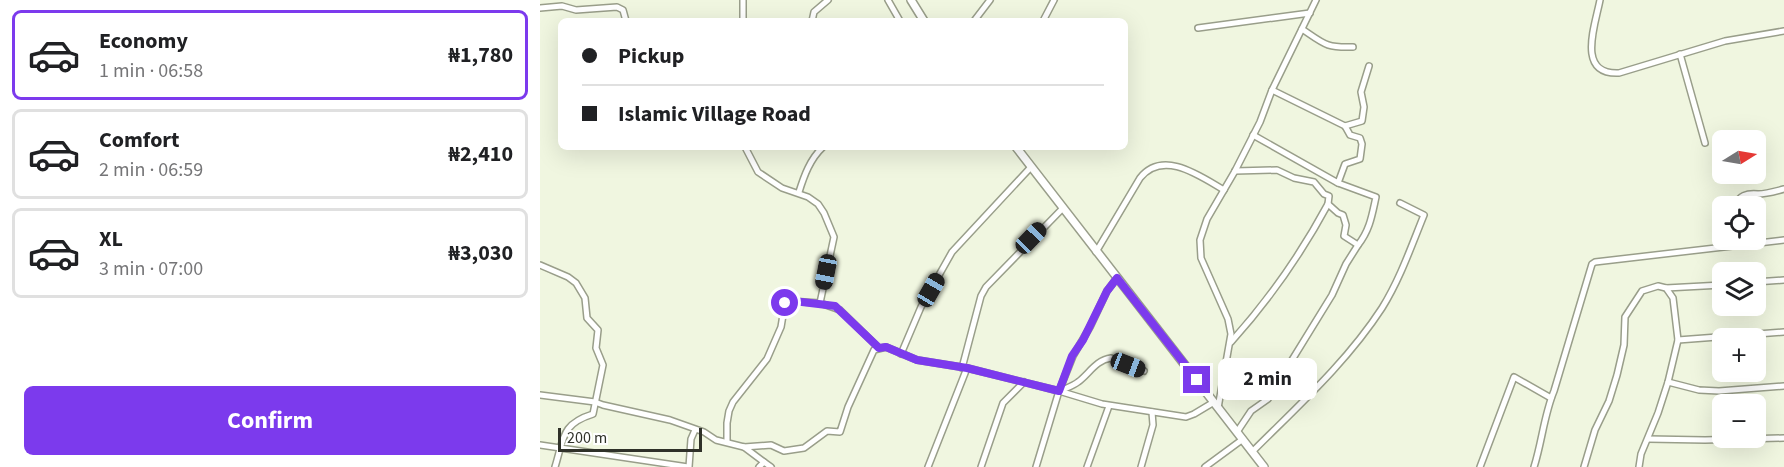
<!DOCTYPE html>
<meta charset="utf-8">
<style>
:root{--surface:#fff;--page:#f2f2f2;--text:#202124;--muted:#757577;--line:#e0e0e0;--accent:#7c3aed}
body{margin:0;font-family:"Source Sans 3",sans-serif;background:var(--page);color:var(--text);height:100vh;display:flex;flex-direction:column;font-size:22px;white-space:nowrap}
*{box-sizing:border-box;margin:0}
p{font-size:20px;color:var(--muted)}
.icon{flex:none;width:33px;height:33px;fill:none;stroke:currentColor;stroke-width:2;stroke-linecap:round;stroke-linejoin:round}
.map{position:relative;flex:1;overflow:hidden}
.panel{display:flex;flex-direction:column;background:var(--surface);width:540px}
.panel>*{flex:none}
.guide{position:absolute;left:18px;top:18px;width:570px;height:132px;border-radius:9px;box-shadow:0 6px 24px #0002;display:grid;align-content:center;height:132px;padding:0 24px;background:var(--surface)}
.needle{width:39px;rotate:79deg}
.buttons{position:absolute;left:1172px;top:130px;display:grid;gap:12px}
.buttons a{display:grid;place-items:center;width:54px;height:54px;border-radius:9px;background:var(--surface);box-shadow:0 6px 24px #0002;font-size:30px}
.scale{position:absolute;left:18px;bottom:15px;width:144px;box-sizing:border-box;padding-left:6px;border:3px solid #2f3129;border-top:0;font-size:16px;line-height:21px;white-space:nowrap;color:#2f3129;-webkit-text-stroke:4px #fff;paint-order:stroke}
.end{position:absolute;width:27px;height:27px;margin:-14px;border:8px solid #7c3aed;background:#fff;box-shadow:0 0 0 3px #fff}
.from{border-radius:50%}
.bubble{position:absolute;height:42px;border-radius:9px;background:var(--surface);box-shadow:0 6px 24px #0002;font-size:20px;font-weight:700;line-height:42px;text-align:center}
.car{position:absolute;width:18px;height:36px;margin:-18px -9px;border-radius:8px;box-shadow:0 0 4px 2px #0007;background:linear-gradient(#222 24%,#8ab4d8 0 40%,#222 0 76%,#8ab4d8 0 86%,#222 0)}
.guide b{display:flex;align-items:center;gap:21px;height:57px;font-size:22px}
.guide b+b{border-top:2px solid var(--line)}
.guide i{width:15px;height:15px;background:var(--text)}
ul{padding:10px 0 0;list-style:none}
li{display:flex;align-items:center;gap:18px;height:90px;margin:0 12px 9px;padding:0 12px;border:3px solid var(--line);border-radius:9px}
li div{flex:1}
li b{display:block;font-size:22px}
li em{font-style:normal;font-weight:700}
li.on{border-color:var(--accent)}
li>.icon{width:54px;height:54px;stroke-width:1.5}
.primary-button{display:flex;gap:12px;margin-top:auto;padding:12px 24px}
.primary-button a{flex:1;height:69px;border-radius:9px;background:var(--accent);color:#fff;font-size:24px;font-weight:700;line-height:69px;text-align:center}
main{display:flex;flex:1;min-height:0}
.map>svg:first-child{display:block}
.lines{fill:none;stroke-linecap:round;stroke-linejoin:round}
.minor-casing{stroke:#999e8a;stroke-width:8}
.tertiary-casing{stroke:#999e8a;stroke-width:10}
.minor{stroke:#fff;stroke-width:5}
.tertiary{stroke:#fff;stroke-width:7}
.route{stroke:#7c3aed;stroke-width:8}
</style>
<main>
<section class="panel">
<ul>
<li class="on"><svg class="icon" aria-label="car" viewBox="0 0 24 24"><path d="M5 17H2v-5l4-1 3-4h7l3 4 3 1v5h-3M9 17h6M6 11h13"/><circle cx="7" cy="17" r="2"/><circle cx="17" cy="17" r="2"/></svg><div><b>Economy</b><p>1 min · 06:58</p></div><em>₦1,780</em></li>
<li><svg class="icon" aria-label="car" viewBox="0 0 24 24"><path d="M5 17H2v-5l4-1 3-4h7l3 4 3 1v5h-3M9 17h6M6 11h13"/><circle cx="7" cy="17" r="2"/><circle cx="17" cy="17" r="2"/></svg><div><b>Comfort</b><p>2 min · 06:59</p></div><em>₦2,410</em></li>
<li><svg class="icon" aria-label="car" viewBox="0 0 24 24"><path d="M5 17H2v-5l4-1 3-4h7l3 4 3 1v5h-3M9 17h6M6 11h13"/><circle cx="7" cy="17" r="2"/><circle cx="17" cy="17" r="2"/></svg><div><b>XL</b><p>3 min · 07:00</p></div><em>₦3,030</em></li>
</ul>
<div class="primary-button"><a>Confirm</a></div>
</section>
<div class="map">
<svg width="1244" height="467" viewBox="0 0 1244 467">
<rect width="100%" height="100%" fill="#f0f6e0"/>
<g class="lines">
<!-- minor casing -->
<g class="minor-casing">
<g id="minor">
<polyline points="203,0 203,21"/>
<polyline points="348,0 360,21"/>
<path d="M1060,0C1055,26 1036,75 1079,73L1185,41L1244,31"/>
<polyline points="0,8 22,6 36,10 77,7 83,10 86,21"/>
<polyline points="272,21 274,12 288,0"/>
<polyline points="434,21 450,0"/>
<polyline points="503,21 514,0"/>
<polyline points="658,28 770,13"/>
<path d="M762,29C784,44 786,48 813,47"/>
<polyline points="1140,54 1165,143"/>
<polyline points="805,126 822,121 824,107 821,92 829,66"/>
<polyline points="713,135 798,183 805,164 820,159 822,144 820,138 810,135 805,126 732,90"/>
<polyline points="205,147 218,172 242,188 268,197 278,204 284,213 294,237 280,303 300,310 339,348"/>
<polyline points="695,171 737,170 754,178 774,182 784,194 789,196 788,204 798,213 803,215 806,225 804,236 818,245 806,264 792,295 728,399 711,411 697,432"/>
<path d="M798,183L836,197C832,215 830,230 818,245"/>
<path d="M259,192C264,176 270,159 283,147"/>
<path d="M1194,207C1199,195 1207,193 1218,194C1227,194 1236,191 1244,189"/>
<path d="M556,252L600,178C623,149 660,176 684,190"/>
<path d="M0,265L28,277L36,283L45,298L47,318L58,330L56,348L63,365L53,414C21,424 24,438 15,467"/>
<polyline points="1215,282 1244,280"/>
<polyline points="1126,288 1182,285"/>
<polyline points="1138,340 1244,332"/>
<path d="M691,342C729,300 761,254 788,204"/>
<polyline points="361,354 381,307 412,252 491,167"/>
<polyline points="422,368 441,296 446,287 523,208"/>
<path d="M520,391C526,388 533,386 538,382C549,374 556,360 571,358L604,371"/>
<polyline points="0,395 55,402 63,405 130,420 164,432 176,440 204,447 231,445 244,451 264,448 287,431 300,432 308,407 334,350 346,347 377,360 427,368 519,391 562,404 646,417 654,414 674,402"/>
<polyline points="678,408 691,334 688,319 661,258 660,240 667,219 695,171 720,122 732,90 776,0"/>
<polyline points="1108,439 1165,440 1244,438"/>
<polyline points="187,441 187,423 189,411 193,402 227,359 241,327 245,303 249,301 280,303"/>
<polyline points="0,445 148,467"/>
<polyline points="204,447 224,462"/>
<path d="M712,452C758,406 807,362 842,308C860,279 871,247 884,215L860,203"/>
<polyline points="149,467 151,439 155,430"/>
<polyline points="219,467 224,462 231,467"/>
<polyline points="388,467 427,368"/>
<polyline points="441,467 463,403 484,382"/>
<polyline points="496,467 519,391 533,356 550,327 567,291 577,278"/>
<polyline points="547,467 569,406"/>
<polyline points="601,467 613,425 612,412"/>
<polyline points="665,467 703,439"/>
<polyline points="940,467 974,377 1011,398"/>
<path d="M994,467C1002,442 1004,415 1014,391L1052,264L1055,262L1244,240"/>
<polyline points="1044,467 1055,430 1069,401 1077,375 1084,345 1085,317 1102,291 1118,286 1126,288 1133,298 1138,340 1128,382"/>
<polyline points="1099,467 1101,454 1118,413 1128,382 1159,390 1179,391 1244,386"/>
</g>
</g>
<!-- tertiary casing -->
<g class="tertiary-casing">
<g id="tertiary">
<polyline points="371,0 384,21"/>
<polyline points="476,147 724,467"/>
</g>
</g>
<!-- minor -->
<use href="#minor" class="minor"/>
<!-- tertiary -->
<use href="#tertiary" class="tertiary"/>
</g>
<g class="lines">
<!-- route -->
<polyline class="route" points="245,303 249,301 262,302 295,306 339,348 346,347 377,360 427,368 519,391 532,356 543,340 567,291 577,278 657,380"/>
</g>
</svg>
<div class="buttons">
<a><svg class="needle" viewBox="-14 -14 28 28"><path d="M0-13l5 13h-10z" fill="#e53935"/><path d="M0 13l5-13h-10z" fill="#757577"/></svg></a>
<a><svg class="icon" aria-label="locate" viewBox="0 0 24 24"><circle cx="12" cy="12" r="6"/><path d="M12 2v4M12 18v4M2 12h4M18 12h4"/></svg></a>
<a><svg class="icon" aria-label="layers" viewBox="0 0 24 24"><path d="M12 4l9 5-9 5-9-5zM3 14l9 5 9-5"/></svg></a>
<a>+</a>
<a>−</a>
</div>
<div class="scale">200 m</div>
<i class="end from" style="left:245px;top:303px"></i>
<i class="end" style="left:657px;top:380px"></i>
<div class="bubble" style="left:678px;top:358px;width:99px">2 min</div>
<i class="car" style="left:491px;top:238px;rotate:44deg"></i>
<i class="car" style="left:286px;top:272px;rotate:191deg"></i>
<i class="car" style="left:391px;top:290px;rotate:30deg"></i>
<i class="car" style="left:588px;top:365px;rotate:111deg"></i>
<div class="guide">
<b><i class="from"></i>Pickup</b>
<b><i></i>Islamic Village Road</b>
</div>
</div>
</main>
